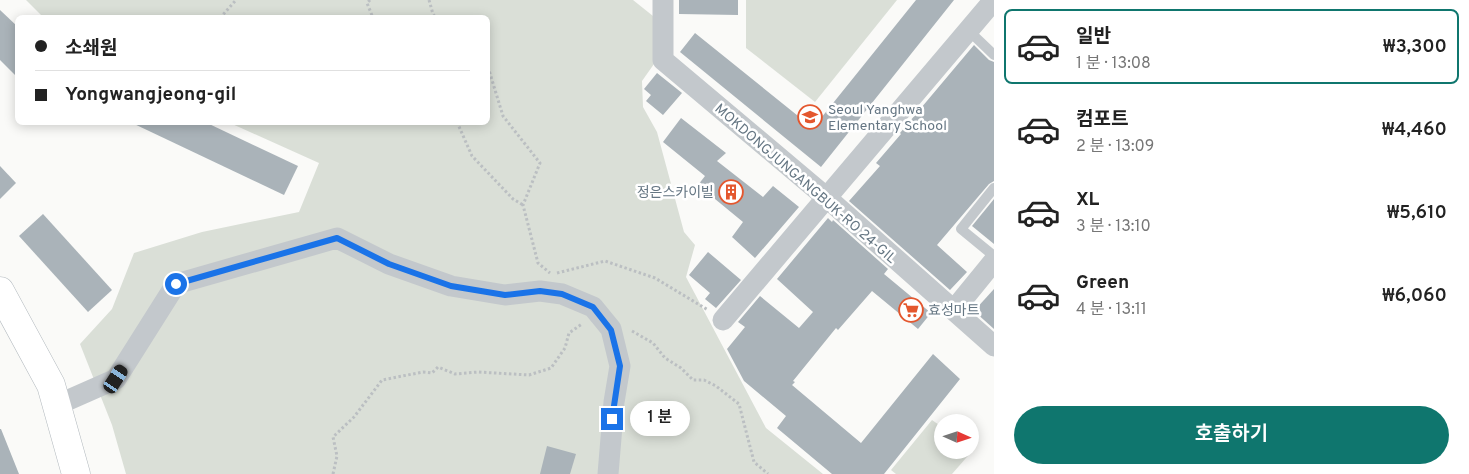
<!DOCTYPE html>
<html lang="ko">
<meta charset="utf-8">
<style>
:root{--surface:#fff;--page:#f2f2f2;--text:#222;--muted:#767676;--line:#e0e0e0;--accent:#0f766e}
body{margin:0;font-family:Overpass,"Noto Sans KR",sans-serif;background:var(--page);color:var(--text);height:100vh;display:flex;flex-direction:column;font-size:19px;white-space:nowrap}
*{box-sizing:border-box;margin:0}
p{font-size:16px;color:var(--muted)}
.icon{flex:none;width:28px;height:28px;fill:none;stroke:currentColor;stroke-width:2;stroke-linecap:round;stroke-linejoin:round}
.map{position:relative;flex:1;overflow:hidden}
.sheet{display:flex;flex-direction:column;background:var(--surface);width:475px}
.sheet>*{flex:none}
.banner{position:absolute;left:15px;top:15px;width:475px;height:110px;border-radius:8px;box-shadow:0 2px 12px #0003;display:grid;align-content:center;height:110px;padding:0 20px;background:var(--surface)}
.needle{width:32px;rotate:93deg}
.buttons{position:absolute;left:934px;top:414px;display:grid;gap:10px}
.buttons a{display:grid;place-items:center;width:45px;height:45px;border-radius:50%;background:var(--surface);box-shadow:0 2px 12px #0003;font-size:25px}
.end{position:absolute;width:22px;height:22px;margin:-11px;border:6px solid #1a73e8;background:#fff;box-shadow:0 0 0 2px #fff}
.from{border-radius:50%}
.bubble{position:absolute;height:35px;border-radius:18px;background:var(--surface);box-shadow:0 2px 12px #0003;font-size:16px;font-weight:600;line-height:35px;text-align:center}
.car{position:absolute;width:15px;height:30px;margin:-15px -8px;border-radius:6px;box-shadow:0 0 4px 1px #0007;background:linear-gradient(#222 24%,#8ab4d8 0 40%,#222 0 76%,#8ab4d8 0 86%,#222 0)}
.banner b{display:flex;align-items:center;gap:18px;height:48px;font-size:19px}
.banner b+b{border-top:1px solid var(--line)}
.banner i{width:12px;height:12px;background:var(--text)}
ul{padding:9px 0 0;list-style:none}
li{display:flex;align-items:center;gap:15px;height:75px;margin:0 10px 8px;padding:0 10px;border:2px solid transparent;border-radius:8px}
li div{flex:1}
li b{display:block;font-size:19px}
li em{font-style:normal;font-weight:600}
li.active{border-color:var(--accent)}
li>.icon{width:45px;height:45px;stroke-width:1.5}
.primary-button{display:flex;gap:10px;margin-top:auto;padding:10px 20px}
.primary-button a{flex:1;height:58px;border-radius:30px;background:var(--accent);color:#fff;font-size:20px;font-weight:600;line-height:58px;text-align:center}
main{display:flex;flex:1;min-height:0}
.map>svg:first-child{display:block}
.green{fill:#dadfd7}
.building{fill:#aab3b9}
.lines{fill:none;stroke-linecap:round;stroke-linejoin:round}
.secondary-casing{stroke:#b3babf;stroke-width:29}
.path{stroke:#bbbfc2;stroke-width:3;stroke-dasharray:2.5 2.5;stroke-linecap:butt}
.lane{stroke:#c3c8cc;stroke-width:10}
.street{stroke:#c3c8cc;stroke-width:21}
.secondary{stroke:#fff;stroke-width:28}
.route{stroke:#1a73e8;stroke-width:6}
.labels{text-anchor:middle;stroke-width:5;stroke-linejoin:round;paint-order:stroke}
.poi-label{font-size:14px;fill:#657683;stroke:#fff;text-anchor:start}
.street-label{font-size:14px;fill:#657683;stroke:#fff}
</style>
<main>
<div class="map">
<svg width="994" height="474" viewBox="0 0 994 474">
<rect width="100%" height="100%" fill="#fafaf8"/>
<!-- green -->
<g class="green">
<polygon points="26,0 633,0 653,16 654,64 642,81 643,107 657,132 684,232 695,245 686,277 766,428 823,474 126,474 112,425 80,344 112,309 134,253 202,232 299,212 319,163 230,123 488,122 488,18 44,18"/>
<polygon points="746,0 897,0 815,102 746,48"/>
<polygon points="932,420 942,427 942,450 970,450 970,447 973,450 952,474 896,474 891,470"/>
</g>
<!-- building -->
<g class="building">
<polygon points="679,0 738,0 738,15 679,14"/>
<polygon points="916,0 954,0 821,167 680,52 695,33 813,128"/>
<polygon points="0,10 18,27 18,78 0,60"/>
<polygon points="974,45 989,60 994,62 994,181 989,184 937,245 967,272 950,290 849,201 880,166 876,163 901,134 900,133"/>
<polygon points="657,73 682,93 663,115 646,101 651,95 644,89"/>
<polygon points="681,118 726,153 717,161 763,197 773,186 799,207 755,258 732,237 743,222 698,185 705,176 663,142"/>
<polygon points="130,122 205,122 298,166 284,195"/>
<polygon points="0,166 16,183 0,199"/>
<polygon points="994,199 994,244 972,226"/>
<polygon points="43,214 112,290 88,312 19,236"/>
<polygon points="828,218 832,222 833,220 888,269 884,274 931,313 918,329 872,291 838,330 836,328 793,381 795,382 792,385 861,443 933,354 960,379 884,474 832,474 777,428 786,416 744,381 727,349 745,327 738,322 760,296 799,328 813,312 777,279"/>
<polygon points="708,252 741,280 716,308 705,299 710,293 689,275"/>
<polygon points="994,289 994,329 974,311"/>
<polygon points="0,429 1,429 19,474 0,474"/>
<polygon points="547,446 576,454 570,474 540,474"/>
</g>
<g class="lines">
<!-- secondary casing -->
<g class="secondary-casing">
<polyline id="secondary" points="0,291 51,385 76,474"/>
</g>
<!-- path -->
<g class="path">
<polyline points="370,0 367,3 373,18"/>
<polyline points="429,0 433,14 436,18"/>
<polyline points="220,18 236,0"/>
<polyline points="488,67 503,116 540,163 523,205 538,263 550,273"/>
<polyline points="457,122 472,156 513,199 523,205"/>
<polyline points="557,273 605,261 655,278 708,310"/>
<polyline points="632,331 653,343 665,358 681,368 693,380 704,380 716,386 739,404 754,462 768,474"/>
<polyline points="333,474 337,456 333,437 354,417 382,380 423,372 432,373 438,367 455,374 478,372 529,375 551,368 565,348 569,333 582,324"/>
</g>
<!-- lane -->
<g class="lane">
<polyline points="968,30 994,55"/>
<polyline points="994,188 961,229 994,256"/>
</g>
<!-- street -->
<g class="street">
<polyline points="663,0 663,60 827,198 994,346"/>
<polyline points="954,310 994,261"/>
<polyline points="723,320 994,0"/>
<polyline points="57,405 116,379 176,284 337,238 389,264 451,286 505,295 540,291 562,294 593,307 611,329 620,366 614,402 608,474"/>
</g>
<!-- secondary -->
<use href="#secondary" class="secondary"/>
</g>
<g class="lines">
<!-- route -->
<polyline class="route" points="176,284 337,238 389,264 451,286 505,295 540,291 562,294 593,307 611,330 620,366 612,419"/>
</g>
<!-- icons -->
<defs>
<g id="school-ring" transform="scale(1.25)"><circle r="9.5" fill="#fff" stroke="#e4572e" stroke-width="1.5"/><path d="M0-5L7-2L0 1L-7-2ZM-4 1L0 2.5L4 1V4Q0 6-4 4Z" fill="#e4572e"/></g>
<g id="building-ring" transform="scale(1.25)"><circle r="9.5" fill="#fff" stroke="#e4572e" stroke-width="1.5"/><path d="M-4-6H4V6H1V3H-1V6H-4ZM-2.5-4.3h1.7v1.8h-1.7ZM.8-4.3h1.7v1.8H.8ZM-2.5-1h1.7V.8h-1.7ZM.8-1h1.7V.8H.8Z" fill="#e4572e"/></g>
<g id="supermarket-ring" transform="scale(1.25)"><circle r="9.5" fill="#fff" stroke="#e4572e" stroke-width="1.5"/><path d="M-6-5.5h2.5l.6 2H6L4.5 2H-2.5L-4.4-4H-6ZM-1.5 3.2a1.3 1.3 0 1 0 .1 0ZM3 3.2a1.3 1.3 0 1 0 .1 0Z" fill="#e4572e"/></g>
</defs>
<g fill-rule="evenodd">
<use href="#school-ring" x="810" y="117"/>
<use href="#building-ring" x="731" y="192"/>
<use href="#supermarket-ring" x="911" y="310"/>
</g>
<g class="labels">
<!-- poi labels -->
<g class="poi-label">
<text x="828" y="114">Seoul Yanghwa<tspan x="828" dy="16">Elementary School</tspan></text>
<text x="714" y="197" text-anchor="end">정은스카이빌</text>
<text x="928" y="315">효성마트</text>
</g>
<!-- street labels -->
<g class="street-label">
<text transform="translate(806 183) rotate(41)" y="5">MOKDONGJUNGANGBUK-RO 24-GIL</text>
</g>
</g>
</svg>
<div class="buttons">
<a><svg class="needle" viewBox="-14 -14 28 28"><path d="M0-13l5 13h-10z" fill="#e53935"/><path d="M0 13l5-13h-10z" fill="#767676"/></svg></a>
</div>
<i class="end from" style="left:176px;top:284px"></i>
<i class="end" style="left:612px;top:419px"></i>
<div class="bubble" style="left:630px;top:401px;width:60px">1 분</div>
<i class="car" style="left:116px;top:379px;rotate:33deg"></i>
<div class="banner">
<b><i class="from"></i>소쇄원</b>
<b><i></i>Yongwangjeong-gil</b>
</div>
</div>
<section class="sheet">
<ul>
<li class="active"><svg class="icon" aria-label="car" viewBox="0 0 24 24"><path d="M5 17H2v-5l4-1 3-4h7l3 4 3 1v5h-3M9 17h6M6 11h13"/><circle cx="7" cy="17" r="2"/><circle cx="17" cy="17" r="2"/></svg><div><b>일반</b><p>1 분 · 13:08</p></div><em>₩3,300</em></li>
<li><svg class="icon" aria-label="car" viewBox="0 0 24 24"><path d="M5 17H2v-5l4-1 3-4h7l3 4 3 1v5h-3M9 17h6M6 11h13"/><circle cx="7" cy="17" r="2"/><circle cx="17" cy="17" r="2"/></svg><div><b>컴포트</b><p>2 분 · 13:09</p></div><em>₩4,460</em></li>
<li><svg class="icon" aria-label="car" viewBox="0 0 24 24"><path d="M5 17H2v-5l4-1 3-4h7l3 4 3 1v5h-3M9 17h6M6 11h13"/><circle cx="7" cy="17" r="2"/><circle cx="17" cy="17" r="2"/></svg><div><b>XL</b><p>3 분 · 13:10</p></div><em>₩5,610</em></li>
<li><svg class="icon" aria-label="car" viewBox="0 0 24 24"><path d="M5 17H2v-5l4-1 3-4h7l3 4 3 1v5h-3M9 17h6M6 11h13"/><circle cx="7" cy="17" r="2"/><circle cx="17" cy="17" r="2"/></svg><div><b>Green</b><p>4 분 · 13:11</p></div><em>₩6,060</em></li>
</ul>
<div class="primary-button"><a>호출하기</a></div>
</section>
</main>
